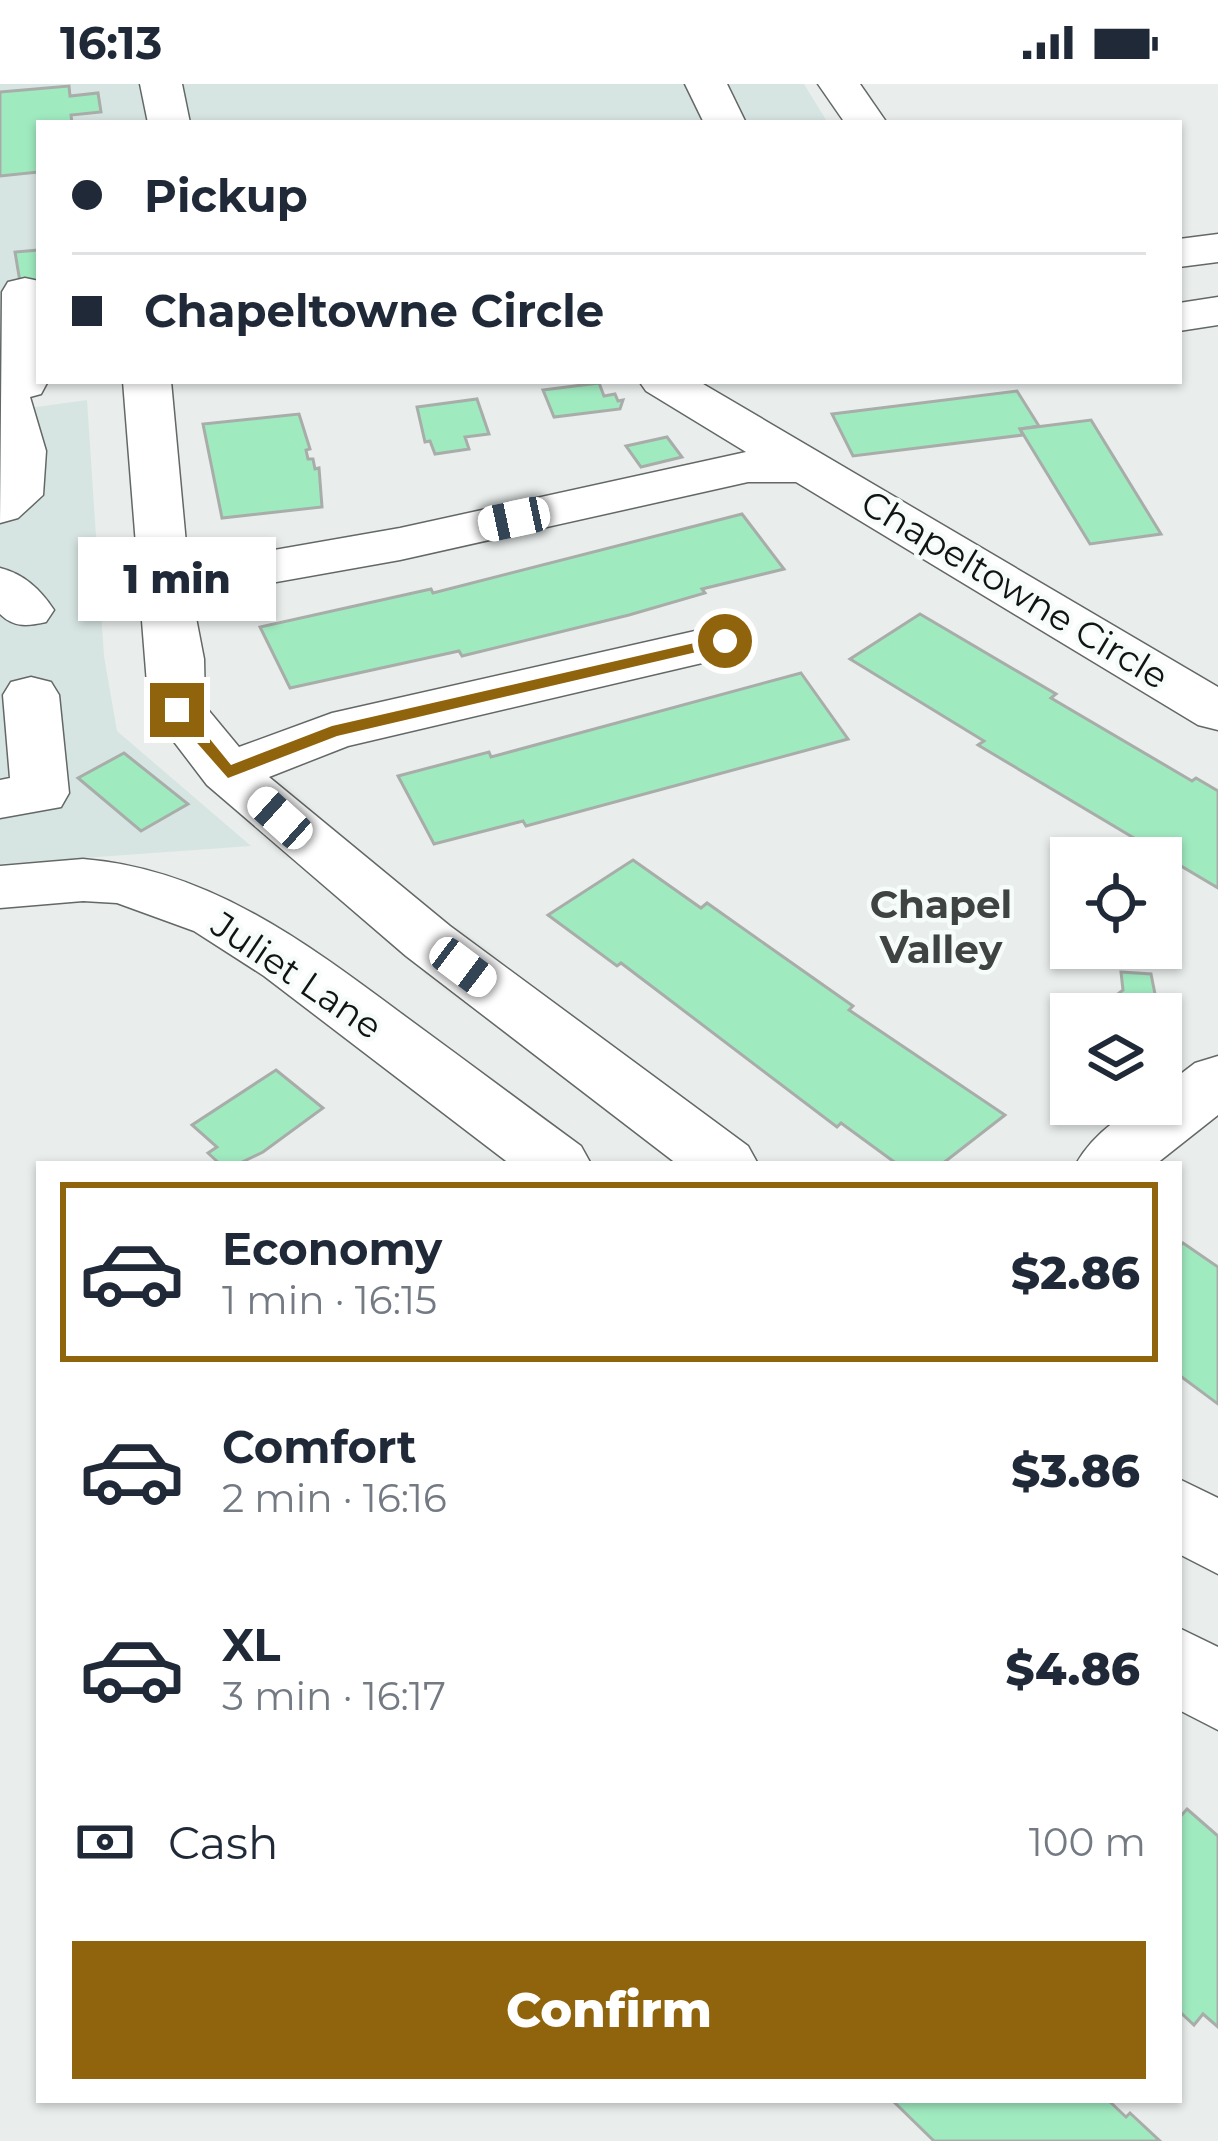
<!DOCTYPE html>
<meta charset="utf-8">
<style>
:root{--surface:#fff;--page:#f6f6f7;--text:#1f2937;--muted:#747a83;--line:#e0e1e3;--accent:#90640c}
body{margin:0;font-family:Montserrat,sans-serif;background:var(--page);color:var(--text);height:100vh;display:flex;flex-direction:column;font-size:45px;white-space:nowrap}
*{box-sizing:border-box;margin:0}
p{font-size:39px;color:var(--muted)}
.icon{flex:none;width:66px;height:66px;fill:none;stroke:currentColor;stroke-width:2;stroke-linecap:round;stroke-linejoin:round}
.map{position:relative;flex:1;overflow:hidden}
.details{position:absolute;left:36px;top:1077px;width:1146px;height:942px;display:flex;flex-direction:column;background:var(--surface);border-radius:0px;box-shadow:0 3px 9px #0004}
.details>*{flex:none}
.guide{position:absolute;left:36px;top:36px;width:1146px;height:264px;border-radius:0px;box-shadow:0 3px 9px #0004;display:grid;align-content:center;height:264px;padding:0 36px;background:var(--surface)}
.tools{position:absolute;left:1050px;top:753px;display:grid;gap:24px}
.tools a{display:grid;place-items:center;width:132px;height:132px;border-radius:0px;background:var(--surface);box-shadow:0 3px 9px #0004;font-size:60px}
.end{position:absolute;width:54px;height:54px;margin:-27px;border:15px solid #90640c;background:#fff;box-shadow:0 0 0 6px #fff}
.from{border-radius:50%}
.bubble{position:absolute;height:84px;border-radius:0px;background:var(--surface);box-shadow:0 3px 9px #0004;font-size:39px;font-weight:800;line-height:84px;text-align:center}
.car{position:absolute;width:36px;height:72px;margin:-36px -18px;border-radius:15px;box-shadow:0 0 9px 3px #0007;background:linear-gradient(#fff 24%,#345 0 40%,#fff 0 76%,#345 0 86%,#fff 0)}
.guide b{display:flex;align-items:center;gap:42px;height:114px;font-size:45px}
.guide b+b{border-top:3px solid var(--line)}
.guide i{width:30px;height:30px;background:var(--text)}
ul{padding:21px 0 0;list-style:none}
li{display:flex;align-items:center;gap:36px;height:180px;margin:0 24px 18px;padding:0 12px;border:6px solid transparent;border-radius:0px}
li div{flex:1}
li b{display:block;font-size:45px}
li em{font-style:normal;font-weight:800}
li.on{border-color:var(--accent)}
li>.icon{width:108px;height:108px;stroke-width:1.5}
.pay{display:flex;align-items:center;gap:30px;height:132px;padding:0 36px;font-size:45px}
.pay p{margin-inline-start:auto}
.action{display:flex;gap:24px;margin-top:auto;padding:24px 36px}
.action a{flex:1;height:138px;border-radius:0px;background:var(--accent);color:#fff;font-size:48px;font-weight:800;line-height:138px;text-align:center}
.status{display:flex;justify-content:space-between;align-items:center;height:84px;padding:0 60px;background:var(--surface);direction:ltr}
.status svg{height:33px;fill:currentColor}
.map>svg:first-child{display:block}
.built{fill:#d7e5e2}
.building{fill:#a0eac0;stroke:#a9adaa;stroke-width:3}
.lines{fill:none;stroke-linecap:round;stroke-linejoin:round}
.minor-casing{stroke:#636867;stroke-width:3}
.minor{fill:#fff;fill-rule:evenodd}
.route{fill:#90640c}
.labels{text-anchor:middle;stroke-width:9;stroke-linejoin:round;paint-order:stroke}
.street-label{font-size:36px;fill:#121414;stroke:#f6fcfa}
.neighbourhood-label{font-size:39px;font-weight:bold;fill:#3f4443;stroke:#f6fcfa}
</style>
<div class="status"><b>16:13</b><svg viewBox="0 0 49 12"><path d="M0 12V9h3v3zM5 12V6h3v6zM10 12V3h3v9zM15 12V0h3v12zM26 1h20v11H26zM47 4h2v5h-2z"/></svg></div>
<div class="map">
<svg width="1218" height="2057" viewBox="0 0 1218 2057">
<rect width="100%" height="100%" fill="#e9eeed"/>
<!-- built -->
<g class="built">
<polygon points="0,0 804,0 828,39 39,39 39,256 0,261"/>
<polygon points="87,316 104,572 117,647 251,762 0,780 0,328"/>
</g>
<!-- building -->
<g class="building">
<polygon points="69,2 70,12 98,9 101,28 71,31 72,39 39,39 39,88 0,92 0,8"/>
<polygon points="39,166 39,199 20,198 15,168"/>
<polygon points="599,299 604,312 615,310 618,317 623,316 620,325 554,333 543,306"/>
<polygon points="1017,307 1039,342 1020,345 1023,351 853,372 832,330"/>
<polygon points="477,315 489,350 465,353 469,365 435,370 430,357 425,358 417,323"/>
<polygon points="299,330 310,365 306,366 308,375 313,375 315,385 319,384 322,423 222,434 203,340"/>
<polygon points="1091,336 1161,450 1090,460 1020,345"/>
<polygon points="667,353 682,373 641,383 626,362"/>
<polygon points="742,430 784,485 702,505 705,509 629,531 462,572 459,567 290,604 260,543 431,505 433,509"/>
<polygon points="920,530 1056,610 1051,614 1192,697 1196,694 1218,707 1218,804 978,661 984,657 850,575"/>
<polygon points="801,589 848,655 526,742 523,737 434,760 398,692 489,668 491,673"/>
<polygon points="124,669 188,720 141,747 78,694"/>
<polygon points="633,776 701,824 707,819 853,922 849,926 1005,1031 942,1080 897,1080 841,1039 837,1043 621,879 617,882 548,831"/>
<polygon points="1121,888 1151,890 1156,915 1141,930 1088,930 1086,917 1109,917 1123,906"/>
<polygon points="276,986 323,1024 263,1068 238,1080 220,1080 208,1069 217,1063 192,1041"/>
<polygon points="1183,1159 1218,1183 1218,1320 1179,1291 1179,1163"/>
<polygon points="1187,1725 1218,1752 1218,1943 1203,1930 1194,1941 1179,1927 1179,1734"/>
<polygon points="892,2016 1108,2016 1126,2033 1130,2029 1160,2057 934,2057"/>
</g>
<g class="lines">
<!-- minor casing -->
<g class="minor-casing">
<g id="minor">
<polygon points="140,0 182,0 190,39 148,39"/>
<polygon points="685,0 727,0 746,39 704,39"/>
<polygon points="818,0 860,0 887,39 845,39"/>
<polygon points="1218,150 1218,178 1179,183 1179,155"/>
<polygon points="25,194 39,197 39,297 48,297 41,310 30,313 46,367 43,411 18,434 0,439 2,208 8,198"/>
<polygon points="1218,213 1218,241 1179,247 1179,219"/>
<polygon points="123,297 171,297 188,481 400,444 746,368 646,307 639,297 698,297 1218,603 1218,646 1198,641 796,398 748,398 400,476 192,513 204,575 205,622 239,663 332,629 726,540 745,545 753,557 745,569 348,662 269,693 450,842 748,1062 758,1080 677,1080 406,872 207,701 149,625"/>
<path d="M0,484C24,490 40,505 54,526L46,538C28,542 14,544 0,530Z"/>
<polygon points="31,593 51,598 59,611 69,709 61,723 0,734 0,696 10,694 3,611 11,598"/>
<path d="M83,775C208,785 305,858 402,930C462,974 521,1018 581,1062L591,1080H510L264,892L194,847L117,819L83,817L0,824V782Z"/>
<path d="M1218,972V1031L1156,1080H1076C1092,1052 1128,1020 1161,1020V1005L1195,979Z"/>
<polygon points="1179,1395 1218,1414 1218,1490 1179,1470"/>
<polygon points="1179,1544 1218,1563 1218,1646 1179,1626"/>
</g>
</g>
<!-- minor -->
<use href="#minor" class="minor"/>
</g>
<!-- route -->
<polygon class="route" points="725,552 731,553 731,560 337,652 228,694 168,626 183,622 231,681 332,642"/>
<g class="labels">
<!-- street labels -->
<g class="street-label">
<text transform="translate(1015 505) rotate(31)" y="13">Chapeltowne Circle</text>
<text transform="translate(297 891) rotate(34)" y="13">Juliet Lane</text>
</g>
<!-- neighbourhood labels -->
<g class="neighbourhood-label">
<text x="941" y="834">Chapel<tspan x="941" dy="45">Valley</tspan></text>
</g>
</g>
</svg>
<div class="tools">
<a><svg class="icon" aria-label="locate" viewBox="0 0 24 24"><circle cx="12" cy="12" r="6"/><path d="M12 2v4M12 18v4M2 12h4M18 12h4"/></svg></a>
<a><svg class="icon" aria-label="layers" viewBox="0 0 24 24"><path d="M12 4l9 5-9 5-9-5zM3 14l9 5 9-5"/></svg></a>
</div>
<i class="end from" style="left:725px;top:557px"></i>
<i class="end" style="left:177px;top:626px"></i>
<div class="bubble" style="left:78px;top:453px;width:198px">1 min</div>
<i class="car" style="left:514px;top:435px;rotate:258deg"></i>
<i class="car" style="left:280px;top:734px;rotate:312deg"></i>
<i class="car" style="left:463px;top:883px;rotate:127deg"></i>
<div class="guide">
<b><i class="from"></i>Pickup</b>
<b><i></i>Chapeltowne Circle</b>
</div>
<section class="details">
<ul>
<li class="on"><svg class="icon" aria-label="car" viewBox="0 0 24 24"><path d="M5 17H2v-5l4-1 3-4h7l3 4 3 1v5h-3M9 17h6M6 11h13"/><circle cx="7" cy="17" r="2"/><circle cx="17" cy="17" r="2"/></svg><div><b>Economy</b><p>1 min · 16:15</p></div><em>$2.86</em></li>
<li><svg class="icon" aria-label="car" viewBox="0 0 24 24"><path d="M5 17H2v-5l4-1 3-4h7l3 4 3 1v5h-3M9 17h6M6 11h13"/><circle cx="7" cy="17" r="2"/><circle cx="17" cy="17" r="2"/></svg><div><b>Comfort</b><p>2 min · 16:16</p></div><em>$3.86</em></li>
<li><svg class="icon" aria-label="car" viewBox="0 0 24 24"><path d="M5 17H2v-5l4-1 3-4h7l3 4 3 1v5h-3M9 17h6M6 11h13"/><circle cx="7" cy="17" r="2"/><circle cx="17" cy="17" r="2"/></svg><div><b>XL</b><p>3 min · 16:17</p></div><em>$4.86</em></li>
</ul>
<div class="pay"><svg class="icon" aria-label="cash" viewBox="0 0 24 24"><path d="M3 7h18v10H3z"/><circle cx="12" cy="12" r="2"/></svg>Cash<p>100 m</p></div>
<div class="action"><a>Confirm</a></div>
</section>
</div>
